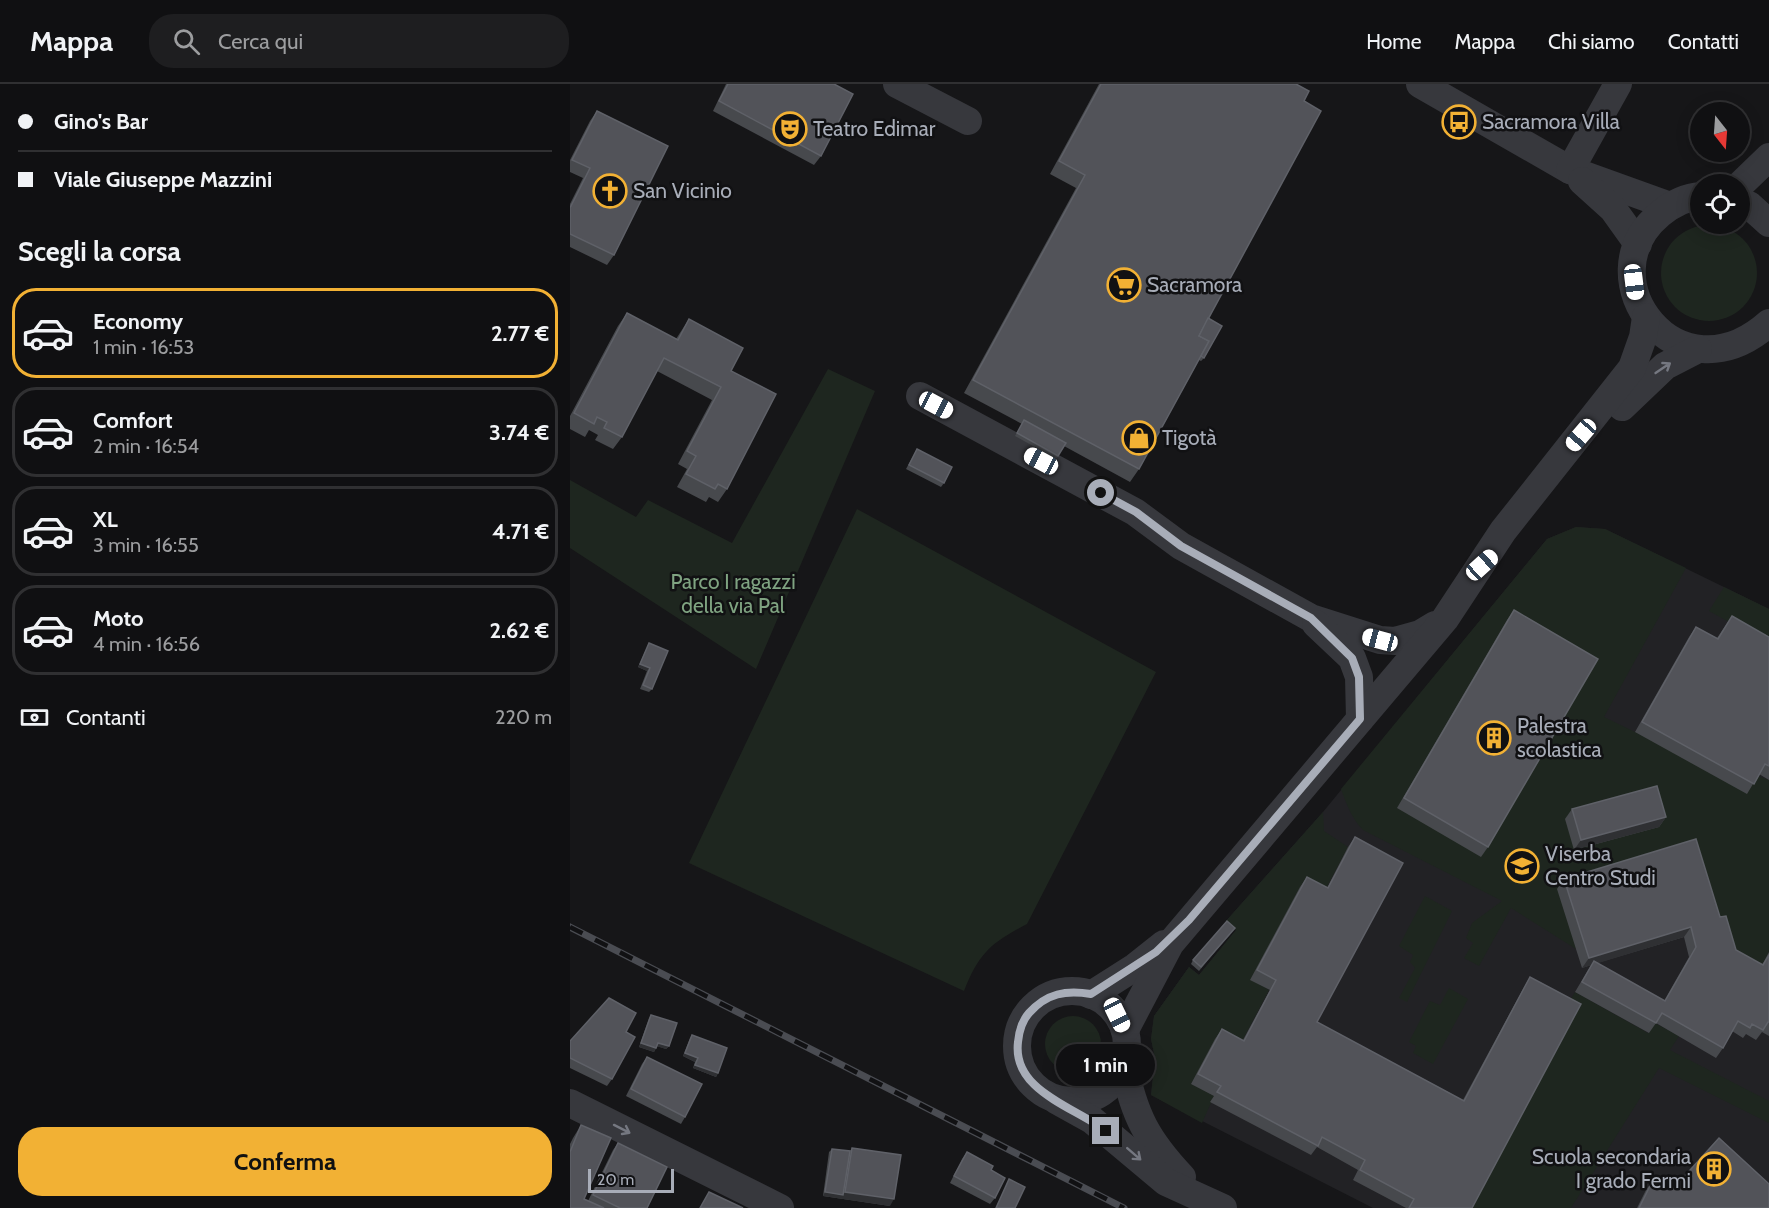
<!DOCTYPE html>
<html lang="it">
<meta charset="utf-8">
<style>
:root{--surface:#101012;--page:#1e1e20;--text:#f1f3f6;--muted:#9c9d9f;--line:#303032;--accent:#f2b134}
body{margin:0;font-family:Cabin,sans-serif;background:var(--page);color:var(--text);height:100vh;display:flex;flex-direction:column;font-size:22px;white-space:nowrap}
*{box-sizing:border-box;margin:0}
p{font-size:20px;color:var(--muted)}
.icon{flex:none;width:33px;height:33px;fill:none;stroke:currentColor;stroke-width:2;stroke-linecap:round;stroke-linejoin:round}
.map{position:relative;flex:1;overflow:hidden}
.side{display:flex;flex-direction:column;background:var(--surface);width:570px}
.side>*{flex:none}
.guide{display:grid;align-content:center;height:132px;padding:0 18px;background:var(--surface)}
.needle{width:39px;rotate:163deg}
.fabs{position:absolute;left:1120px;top:18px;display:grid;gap:12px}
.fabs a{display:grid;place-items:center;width:60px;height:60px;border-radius:50%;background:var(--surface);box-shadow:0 3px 15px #0003,0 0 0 2px var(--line);font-size:30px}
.scale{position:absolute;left:18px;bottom:15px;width:86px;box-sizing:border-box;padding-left:6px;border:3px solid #a8adb8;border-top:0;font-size:16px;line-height:21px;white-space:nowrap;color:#a8adb8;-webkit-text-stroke:4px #111113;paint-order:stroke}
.end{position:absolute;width:27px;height:27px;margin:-14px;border:8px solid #a8adb8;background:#111;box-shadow:0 0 0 3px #111}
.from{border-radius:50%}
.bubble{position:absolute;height:42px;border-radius:21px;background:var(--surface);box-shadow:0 3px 15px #0003,0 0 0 2px var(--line);font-size:20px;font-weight:800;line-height:42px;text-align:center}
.car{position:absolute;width:18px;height:36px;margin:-18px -9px;border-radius:8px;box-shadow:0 0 4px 2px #0007;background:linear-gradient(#fff 24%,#345 0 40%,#fff 0 76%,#345 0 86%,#fff 0)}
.guide b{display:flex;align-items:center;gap:21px;height:57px;font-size:22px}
.guide b+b{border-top:2px solid var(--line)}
.guide i{width:15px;height:15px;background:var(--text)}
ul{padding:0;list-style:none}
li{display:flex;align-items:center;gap:18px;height:90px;margin:0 12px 9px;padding:0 6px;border:3px solid var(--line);border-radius:24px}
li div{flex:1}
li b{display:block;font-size:22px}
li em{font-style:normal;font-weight:800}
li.current{border-color:var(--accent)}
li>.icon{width:54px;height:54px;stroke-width:1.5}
h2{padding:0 18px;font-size:27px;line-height:72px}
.pay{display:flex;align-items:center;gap:15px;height:66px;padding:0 18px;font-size:22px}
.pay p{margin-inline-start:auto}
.cta{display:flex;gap:12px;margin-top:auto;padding:12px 18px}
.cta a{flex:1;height:69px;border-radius:24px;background:var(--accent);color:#111;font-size:24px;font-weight:800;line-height:69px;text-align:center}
header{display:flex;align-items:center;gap:36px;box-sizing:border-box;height:84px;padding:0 30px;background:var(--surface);border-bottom:2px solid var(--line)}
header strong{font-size:28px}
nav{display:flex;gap:33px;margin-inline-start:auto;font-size:21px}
.search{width:420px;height:54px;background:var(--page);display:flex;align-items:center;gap:15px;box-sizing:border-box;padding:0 21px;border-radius:24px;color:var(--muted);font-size:22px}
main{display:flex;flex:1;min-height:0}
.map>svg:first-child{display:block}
.built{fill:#222225}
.green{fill:#1e261f}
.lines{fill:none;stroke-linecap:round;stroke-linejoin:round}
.minor{stroke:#37383d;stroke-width:28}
.rail-casing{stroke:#4a4c52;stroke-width:7}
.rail{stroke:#111113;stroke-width:4.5;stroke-dasharray:14;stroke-linecap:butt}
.wall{fill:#47494d;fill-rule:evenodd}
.shaded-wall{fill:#2f3033}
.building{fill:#525359;stroke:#5f6168;stroke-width:1.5}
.oneway{stroke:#757881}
.route{stroke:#a8adb8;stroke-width:8}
.labels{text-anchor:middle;stroke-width:5;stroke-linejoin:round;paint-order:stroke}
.poi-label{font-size:21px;fill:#a8adb8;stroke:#111113;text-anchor:start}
.park-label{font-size:21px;fill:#7fa381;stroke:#111113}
</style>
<header>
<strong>Mappa</strong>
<div class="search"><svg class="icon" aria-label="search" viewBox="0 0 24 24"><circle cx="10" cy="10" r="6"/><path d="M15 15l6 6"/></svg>Cerca qui</div>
<nav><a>Home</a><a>Mappa</a><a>Chi siamo</a><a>Contatti</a></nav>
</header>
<main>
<section class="side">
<div class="guide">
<b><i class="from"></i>Gino's Bar</b>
<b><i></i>Viale Giuseppe Mazzini</b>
</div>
<h2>Scegli la corsa</h2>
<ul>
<li class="current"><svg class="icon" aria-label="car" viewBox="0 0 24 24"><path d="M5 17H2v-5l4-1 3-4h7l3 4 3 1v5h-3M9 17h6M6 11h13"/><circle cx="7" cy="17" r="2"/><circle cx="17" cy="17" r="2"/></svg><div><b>Economy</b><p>1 min · 16:53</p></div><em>2.77 €</em></li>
<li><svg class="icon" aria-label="car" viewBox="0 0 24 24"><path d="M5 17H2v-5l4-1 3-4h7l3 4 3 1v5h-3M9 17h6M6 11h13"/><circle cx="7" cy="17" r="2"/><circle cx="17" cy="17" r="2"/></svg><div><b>Comfort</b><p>2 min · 16:54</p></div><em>3.74 €</em></li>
<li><svg class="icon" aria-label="car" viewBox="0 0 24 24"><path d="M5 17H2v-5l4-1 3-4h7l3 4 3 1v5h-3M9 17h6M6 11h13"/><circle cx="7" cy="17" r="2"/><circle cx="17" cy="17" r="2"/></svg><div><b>XL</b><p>3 min · 16:55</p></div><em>4.71 €</em></li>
<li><svg class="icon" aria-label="car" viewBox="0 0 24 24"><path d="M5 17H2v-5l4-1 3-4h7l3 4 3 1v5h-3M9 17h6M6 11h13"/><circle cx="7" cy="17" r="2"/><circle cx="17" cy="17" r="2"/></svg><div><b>Moto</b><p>4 min · 16:56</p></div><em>2.62 €</em></li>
</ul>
<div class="pay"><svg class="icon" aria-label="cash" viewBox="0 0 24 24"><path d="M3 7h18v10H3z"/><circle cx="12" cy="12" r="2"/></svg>Contanti<p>220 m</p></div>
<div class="cta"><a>Conferma</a></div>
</section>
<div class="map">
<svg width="1199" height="1124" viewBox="0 0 1199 1124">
<rect width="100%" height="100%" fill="#161618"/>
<!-- built -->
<polygon class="built" points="1006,443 1035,445 1199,525 1199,1124 803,1124 581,1011 585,974 581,955 584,932 619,883 629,891 666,846 656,837 753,728 977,455"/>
<!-- green -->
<g class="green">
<circle cx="1139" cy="189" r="48"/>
<polygon points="258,285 305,307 186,585 0,464 0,396 66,433 78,416 162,459"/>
<path d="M287,425L586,588L457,840C421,859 409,869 394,907L119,779Z"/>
<path d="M1006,443L1035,445L1116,484L1034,633L1065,648L1199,696V868L1186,891L1159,876L1149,842L1006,865L941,824L909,882L894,874L903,859L896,854L902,839L932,817L793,746C782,735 776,719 771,705L977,455Z"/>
<polygon points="1154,503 1199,525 1199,560 1139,527"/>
<polygon points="753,728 754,747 778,763 751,814 730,804 681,895 699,906 667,967 621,999 644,1012 632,1039 581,1011 585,974 581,955 584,932 619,883 629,891 666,846 656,837"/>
<polygon points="855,812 882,827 837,918 829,914 845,884 840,878 843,871 829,862"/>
<polygon points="879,904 898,915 863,980 843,969 846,962 839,958 860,917 870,921"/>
<polygon points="1005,908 1078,949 1085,939 1109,952 1100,966 1199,1017 1199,1039 1089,984 1001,1124 880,1124"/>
<circle cx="503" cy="960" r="28"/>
</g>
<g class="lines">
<!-- minor -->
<g class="minor">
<polyline points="327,0 398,37"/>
<polyline points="850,0 1000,86 1100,122"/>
<polyline points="1000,86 1048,0"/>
<polyline points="1012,97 1043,125 1068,160"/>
<polyline points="1170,101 1199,73"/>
<path d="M1131,112C1116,113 1102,120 1090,130C1013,194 1108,320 1199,239"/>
<polyline points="1170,118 1179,121 1199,139"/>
<polyline points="350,312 565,428 611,462 741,534 810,556 825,557 850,550 865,541"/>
<polyline points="1052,323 1095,282 1128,265"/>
<polyline points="746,540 782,574 789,593 790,635"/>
<circle cx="502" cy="962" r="55"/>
<polyline points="521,911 565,883 594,860"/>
<polyline points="555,946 600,860 875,535 933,447 1062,284 1073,253 1076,233"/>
<path d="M554,981C564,1031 577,1056 612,1093"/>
<polyline points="486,1016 522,1036 596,1098 653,1124"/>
<polyline points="0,1019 210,1124"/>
</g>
<!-- rail casing -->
<g class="rail-casing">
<polyline id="rail" points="0,843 554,1124"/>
</g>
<!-- rail -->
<use href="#rail" class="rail"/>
</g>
<!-- wall -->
<g class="wall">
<polygon points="156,0 264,0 251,72 244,81 143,27"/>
<polygon points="529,0 726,0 734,17 638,234 634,274 631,277 629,276 569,385 560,398 494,362 486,375 445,352 452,340 394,309 506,104 480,90"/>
<polygon points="27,27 44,171 37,181 0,163 0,120 13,94 0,88 0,76 20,37"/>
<polygon points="57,229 106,255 119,235 161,287 157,405 148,418 139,413 136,418 107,403 117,385 108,380 142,316 87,287 52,353 43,365 25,356 28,351 19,346 15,353 0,345 0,332 48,242"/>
<polygon points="347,365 374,399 371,403 336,385"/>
<polygon points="944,526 918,763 911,773 827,724 937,536"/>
<polygon points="1162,532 1199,553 1199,696 1189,690 1177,710 1065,648 1119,553 1126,543 1147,554"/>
<polygon points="79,559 82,605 79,608 70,605 77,587 68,583"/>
<polygon points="1002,725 1096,733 1089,743 1004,766 995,735"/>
<polygon points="785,753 747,938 893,1016 954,903 960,893 902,1124 836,1124 783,1096 788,1086 747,1063 741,1071 640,1018 644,1012 621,1000 645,955 652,945 673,956 700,906 680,896 730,803 737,793 757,804 778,763"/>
<path d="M994,795L1150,833L1166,866L1192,881L1199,868V952L1192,948L1186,956L1176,950L1173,954L1162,947L1153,964L1146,974L1086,939L1079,949L1005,908L1021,881L1012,884L987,805ZM1114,853L1119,873L1094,917L1027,879Z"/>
<polygon points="662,847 629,887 621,880 623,876"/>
<polygon points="81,931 99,962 96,965 87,962 84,968 69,963 79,934"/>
<polygon points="56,948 42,995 37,1002 0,984 0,957"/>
<polygon points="122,951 148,989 146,993 123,984 125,978 113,972 120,954"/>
<polygon points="77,973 115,1033 111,1040 56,1012 72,980"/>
<polygon points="11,1041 14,1115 18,1117 43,1066 48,1059 77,1124 0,1124 0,1060 3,1054"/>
<polygon points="282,1064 320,1122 253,1112 259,1068 262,1065 280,1067"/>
<polygon points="397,1068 421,1086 425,1114 420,1120 380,1099 392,1075"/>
<polygon points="1083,1096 1102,1106 1199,1124 1067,1124 1076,1106"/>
</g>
<!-- shaded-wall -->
<g class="shaded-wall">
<polygon points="70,580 80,584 77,587 68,583"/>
<polygon points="1096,733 1089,743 1004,766 1011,756"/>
<polygon points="1121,843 1114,853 1012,884 1019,874"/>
<polygon points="71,959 86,964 84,968 69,963"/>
<polygon points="88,959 99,962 96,965 86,962"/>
<polygon points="115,969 128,974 125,978 113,972"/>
<polygon points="125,981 148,989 146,993 123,984"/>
<polygon points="255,1108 273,1111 275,1108 324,1115 320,1122 253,1112"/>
</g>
<!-- building -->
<g class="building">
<polygon points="158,0 264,0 283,10 251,72 149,17"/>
<polygon points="531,0 726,0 739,7 734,17 751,27 629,252 639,257 569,385 403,296 515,91 489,77"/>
<polygon points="27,27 98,62 44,171 0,150 0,124 20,84 2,76"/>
<polygon points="57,229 108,256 119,235 173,264 161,287 206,310 157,405 148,400 145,405 116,390 126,372 117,367 151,303 94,274 52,353 34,344 37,338 27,333 24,340 4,329"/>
<polygon points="638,234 652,242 634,274 631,272 639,257 629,252"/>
<polygon points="454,336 496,359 488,372 447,349"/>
<polygon points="347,365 382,383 374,399 339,381"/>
<polygon points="944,526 1028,575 918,763 834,714"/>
<polygon points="1162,532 1199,553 1199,682 1195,680 1184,700 1072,638 1126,543 1148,555"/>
<polygon points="79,559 98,567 82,605 73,601 80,584 70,580"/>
<polygon points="1087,702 1096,733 1011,756 1002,725"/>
<polygon points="785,753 833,779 747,938 894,1017 960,893 1011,920 902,1124 839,1124 844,1115 790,1086 795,1076 752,1053 748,1062 647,1008 651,1002 628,990 652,945 674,957 706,896 687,886 737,793 758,804"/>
<polygon points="1126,755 1150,833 1156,832 1166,866 1193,881 1199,871 1199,938 1198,938 1193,946 1182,940 1180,944 1168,937 1153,964 1092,929 1086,939 1012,898 1024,877 1095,917 1126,863 1121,843 1019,874 994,795"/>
<polygon points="657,837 665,844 631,883 623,876"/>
<polygon points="39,914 66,929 56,948 65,953 42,995 0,974 0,957"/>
<polygon points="81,931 107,939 99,962 88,959 86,964 71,959"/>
<polygon points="122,951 157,964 148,989 125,981 128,974 115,969"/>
<polygon points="77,973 132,1000 115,1033 61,1005"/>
<polygon points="11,1041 41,1054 14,1115 34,1124 0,1124 0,1068"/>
<polygon points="1149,1054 1199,1100 1199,1124 1069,1124 1083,1096 1102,1106"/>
<polygon points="48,1059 97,1083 77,1124 50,1124 23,1111"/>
<polygon points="282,1064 331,1071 324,1115 275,1108"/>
<polygon points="262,1065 280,1067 273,1111 255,1108"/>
<polygon points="397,1068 423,1082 421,1086 435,1094 425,1114 384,1092"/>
<polygon points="439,1095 455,1103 445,1124 426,1124"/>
<polygon points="139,1108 173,1124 130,1124"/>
</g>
<!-- one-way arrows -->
<defs><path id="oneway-shaft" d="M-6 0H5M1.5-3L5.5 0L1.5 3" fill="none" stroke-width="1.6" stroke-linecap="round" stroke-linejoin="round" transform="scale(1.5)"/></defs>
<g class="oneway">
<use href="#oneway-shaft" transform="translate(1093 284) rotate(-34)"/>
<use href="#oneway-shaft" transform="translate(52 1045) rotate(27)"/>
<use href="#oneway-shaft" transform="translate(564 1070) rotate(41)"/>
</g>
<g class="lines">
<!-- route -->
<path class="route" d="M531,409L566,428L611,462L741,534L782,574L789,593L790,635L619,836L586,868L521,910C496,906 477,909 459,929C452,937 449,947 448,958C442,1007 505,1023 536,1047"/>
</g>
<!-- icons -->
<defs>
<g id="bus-ring" transform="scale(1.725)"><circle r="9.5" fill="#111113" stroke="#f2b134" stroke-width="1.5"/><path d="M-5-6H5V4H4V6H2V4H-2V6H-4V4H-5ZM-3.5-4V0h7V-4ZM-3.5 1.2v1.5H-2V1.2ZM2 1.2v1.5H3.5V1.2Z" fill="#f2b134"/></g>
<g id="theatre-ring" transform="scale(1.725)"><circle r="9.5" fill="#111113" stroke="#f2b134" stroke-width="1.5"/><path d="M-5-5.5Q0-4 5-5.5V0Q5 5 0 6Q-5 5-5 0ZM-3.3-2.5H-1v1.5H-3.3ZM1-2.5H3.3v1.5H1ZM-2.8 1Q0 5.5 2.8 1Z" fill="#f2b134"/></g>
<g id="church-ring" transform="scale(1.725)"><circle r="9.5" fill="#111113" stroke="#f2b134" stroke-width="1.5"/><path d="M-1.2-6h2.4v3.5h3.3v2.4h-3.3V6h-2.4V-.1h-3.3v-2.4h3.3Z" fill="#f2b134"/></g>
<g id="supermarket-ring" transform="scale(1.725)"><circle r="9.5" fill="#111113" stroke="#f2b134" stroke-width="1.5"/><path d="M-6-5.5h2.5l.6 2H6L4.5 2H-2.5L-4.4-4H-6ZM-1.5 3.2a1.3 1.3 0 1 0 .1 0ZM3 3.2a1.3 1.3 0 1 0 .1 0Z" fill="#f2b134"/></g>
<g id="shop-ring" transform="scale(1.725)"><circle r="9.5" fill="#111113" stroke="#f2b134" stroke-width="1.5"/><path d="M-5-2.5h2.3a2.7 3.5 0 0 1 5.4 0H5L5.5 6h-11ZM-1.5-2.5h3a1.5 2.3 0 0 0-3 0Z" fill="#f2b134"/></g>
<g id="building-ring" transform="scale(1.725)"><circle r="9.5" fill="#111113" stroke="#f2b134" stroke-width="1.5"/><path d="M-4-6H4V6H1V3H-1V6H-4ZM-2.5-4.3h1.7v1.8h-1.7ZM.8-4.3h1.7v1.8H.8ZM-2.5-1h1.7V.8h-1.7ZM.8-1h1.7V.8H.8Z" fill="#f2b134"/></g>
<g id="school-ring" transform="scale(1.725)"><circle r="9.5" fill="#111113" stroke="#f2b134" stroke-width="1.5"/><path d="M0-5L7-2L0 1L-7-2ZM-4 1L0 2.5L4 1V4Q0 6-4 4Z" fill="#f2b134"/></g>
</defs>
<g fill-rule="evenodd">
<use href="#bus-ring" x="889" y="38"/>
<use href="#theatre-ring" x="220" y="45"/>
<use href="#church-ring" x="40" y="107"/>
<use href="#supermarket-ring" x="554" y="201"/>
<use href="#shop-ring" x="569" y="354"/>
<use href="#building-ring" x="924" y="654"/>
<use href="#school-ring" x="952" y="782"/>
<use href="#building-ring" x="1144" y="1085"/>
</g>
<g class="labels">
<!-- poi labels -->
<g class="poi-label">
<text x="912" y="45">Sacramora Villa</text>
<text x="243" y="52">Teatro Edimar</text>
<text x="63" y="114">San Vicinio</text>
<text x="577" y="208">Sacramora</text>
<text x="592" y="361">Tigotà</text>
<text x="947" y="649">Palestra<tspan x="947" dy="24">scolastica</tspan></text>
<text x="975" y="777">Viserba<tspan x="975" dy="24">Centro Studi</tspan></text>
<text x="1121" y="1080" text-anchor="end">Scuola secondaria<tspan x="1121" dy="24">I grado Fermi</tspan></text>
</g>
<!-- park labels -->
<g class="park-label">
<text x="163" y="505">Parco I ragazzi<tspan x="163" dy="24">della via Pal</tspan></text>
</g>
</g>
</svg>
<div class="fabs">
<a><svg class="needle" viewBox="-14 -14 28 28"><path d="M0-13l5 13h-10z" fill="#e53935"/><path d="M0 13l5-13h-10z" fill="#9c9d9f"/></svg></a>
<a><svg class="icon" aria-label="locate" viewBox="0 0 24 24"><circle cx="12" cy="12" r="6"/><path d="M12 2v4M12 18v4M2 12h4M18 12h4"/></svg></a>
</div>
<div class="scale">20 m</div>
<i class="end from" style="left:531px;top:409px"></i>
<i class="end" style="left:536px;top:1047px"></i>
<div class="bubble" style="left:486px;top:960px;width:99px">1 min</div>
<i class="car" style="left:1064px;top:198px;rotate:173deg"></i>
<i class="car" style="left:366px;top:321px;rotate:118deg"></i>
<i class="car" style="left:1011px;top:351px;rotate:221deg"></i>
<i class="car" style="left:471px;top:377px;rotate:298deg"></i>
<i class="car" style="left:912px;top:481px;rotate:48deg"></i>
<i class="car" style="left:810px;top:556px;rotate:285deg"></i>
<i class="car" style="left:547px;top:931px;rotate:154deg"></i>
</div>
</main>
